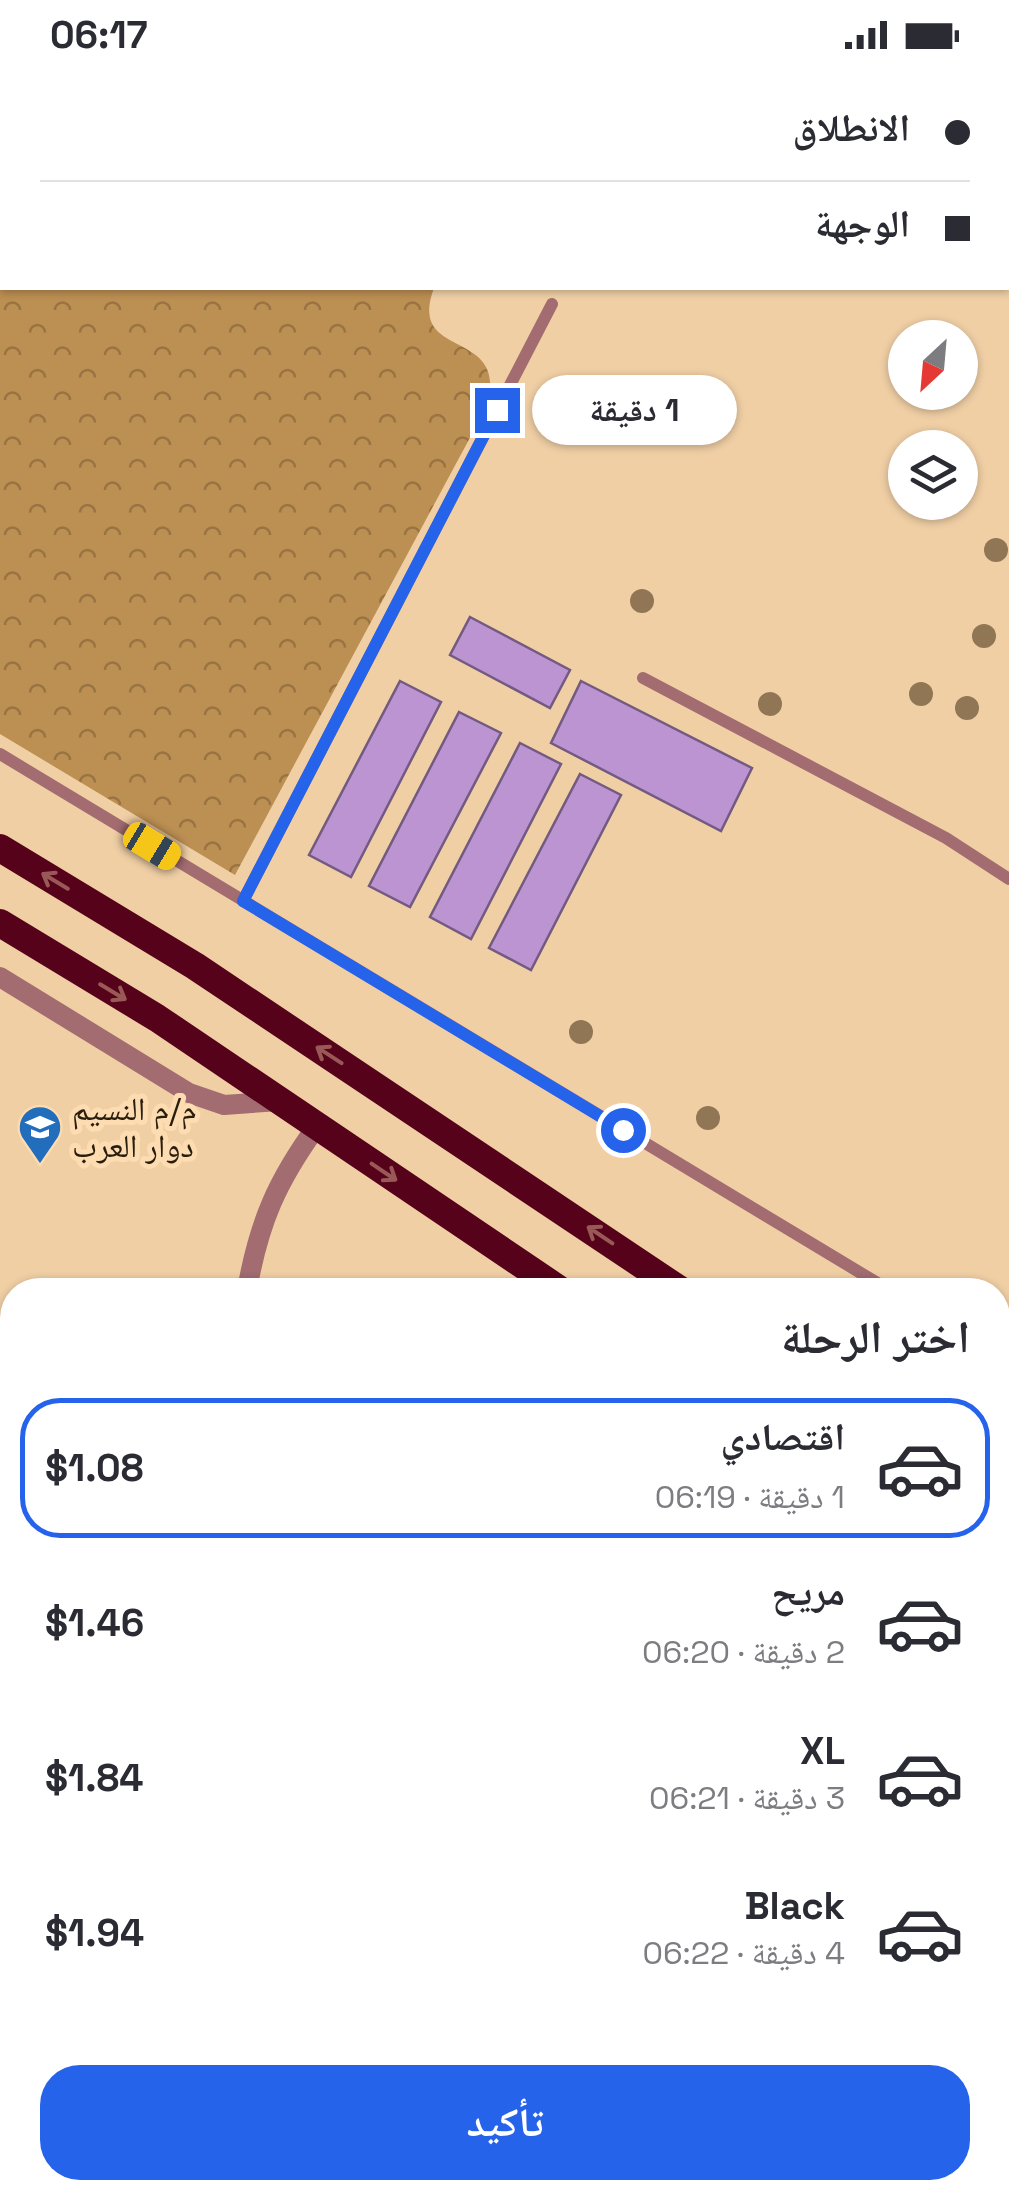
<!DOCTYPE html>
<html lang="ar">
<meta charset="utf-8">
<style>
:root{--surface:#fff;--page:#f2f2f3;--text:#2b2b33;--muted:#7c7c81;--line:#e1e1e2;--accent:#2563eb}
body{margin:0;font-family:"Space Grotesk","Noto Naskh Arabic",sans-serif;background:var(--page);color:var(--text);direction:rtl;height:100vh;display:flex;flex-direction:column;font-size:38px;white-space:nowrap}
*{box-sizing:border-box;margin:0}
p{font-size:32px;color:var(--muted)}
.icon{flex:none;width:55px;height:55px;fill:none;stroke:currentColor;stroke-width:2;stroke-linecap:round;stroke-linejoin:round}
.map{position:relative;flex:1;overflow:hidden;direction:ltr}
.side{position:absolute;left:0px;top:1208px;width:1010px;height:922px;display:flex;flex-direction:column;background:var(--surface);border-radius:40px 40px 0 0;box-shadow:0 2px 8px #0004;direction:rtl}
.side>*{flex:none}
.banner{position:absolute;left:0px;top:0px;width:1010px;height:220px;box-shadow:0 2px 8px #0004;direction:rtl;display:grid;align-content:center;height:220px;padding:0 40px;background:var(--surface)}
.needle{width:65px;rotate:206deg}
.controls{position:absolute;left:888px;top:250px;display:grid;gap:20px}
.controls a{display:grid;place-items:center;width:90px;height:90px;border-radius:50%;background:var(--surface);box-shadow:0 2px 8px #0004;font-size:50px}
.end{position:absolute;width:45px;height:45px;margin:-22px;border:12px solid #2563eb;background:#fff;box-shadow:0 0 0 5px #fff}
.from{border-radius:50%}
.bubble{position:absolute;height:70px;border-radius:35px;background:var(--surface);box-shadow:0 2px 8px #0004;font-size:32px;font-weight:800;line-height:70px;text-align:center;direction:rtl}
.car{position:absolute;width:30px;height:60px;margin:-30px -15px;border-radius:12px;box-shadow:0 0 8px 2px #0007;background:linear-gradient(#f5c518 24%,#345 0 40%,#f5c518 0 76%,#345 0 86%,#f5c518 0)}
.banner b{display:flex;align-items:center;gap:35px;height:95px;font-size:38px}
.banner b+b{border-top:2px solid var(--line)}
.banner i{width:25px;height:25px;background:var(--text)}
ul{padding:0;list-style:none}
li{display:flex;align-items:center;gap:30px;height:140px;margin:0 20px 15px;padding:0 20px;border:5px solid transparent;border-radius:40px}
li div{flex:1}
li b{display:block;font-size:38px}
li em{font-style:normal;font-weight:800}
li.on{border-color:var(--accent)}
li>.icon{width:90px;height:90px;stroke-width:1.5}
h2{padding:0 40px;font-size:45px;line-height:120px}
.action{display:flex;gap:20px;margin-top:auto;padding:20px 40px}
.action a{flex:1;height:115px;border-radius:40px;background:var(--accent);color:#fff;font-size:40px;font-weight:800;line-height:115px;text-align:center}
.status{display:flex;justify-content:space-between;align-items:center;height:70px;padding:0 50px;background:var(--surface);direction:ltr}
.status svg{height:28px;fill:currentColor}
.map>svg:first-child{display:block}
.forest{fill:url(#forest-crowns)}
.building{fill:#bb94d1;stroke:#725a80;stroke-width:2.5}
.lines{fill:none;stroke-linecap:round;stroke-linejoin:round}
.service{stroke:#a26c71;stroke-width:12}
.minor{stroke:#a26c71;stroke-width:20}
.trunk{stroke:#56021b;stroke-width:28}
.tree{fill:#907654}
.oneway{stroke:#995957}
.route{stroke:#2563eb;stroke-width:12}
.labels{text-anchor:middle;stroke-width:10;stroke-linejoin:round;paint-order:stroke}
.poi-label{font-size:32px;fill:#291d0c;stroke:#fddcb2;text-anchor:start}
</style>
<div class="status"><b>06:17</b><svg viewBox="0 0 49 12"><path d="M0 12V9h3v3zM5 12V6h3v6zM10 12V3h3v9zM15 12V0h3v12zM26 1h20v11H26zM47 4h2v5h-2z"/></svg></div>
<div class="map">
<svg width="1009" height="2129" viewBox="0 0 1009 2129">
<defs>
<pattern id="forest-crowns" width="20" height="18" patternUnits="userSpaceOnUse" patternTransform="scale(2.5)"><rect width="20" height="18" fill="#bc8f52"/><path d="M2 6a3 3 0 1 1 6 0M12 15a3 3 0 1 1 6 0" fill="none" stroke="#997442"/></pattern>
</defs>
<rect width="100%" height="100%" fill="#f0cfa5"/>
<!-- forest -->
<path class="forest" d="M0,0H541L2,2V218H434C406,292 510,256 487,336L235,805L0,664Z"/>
<!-- building -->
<g class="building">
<polygon points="470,547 570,600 550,638 450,585"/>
<polygon points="400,611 441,632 351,807 309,785"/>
<polygon points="581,611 752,698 721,761 551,673"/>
<polygon points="459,642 501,663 410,837 369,816"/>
<polygon points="520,673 561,694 471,869 430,847"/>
<polygon points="580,704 621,725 531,900 489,878"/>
</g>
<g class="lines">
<!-- service -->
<g class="service">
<polyline points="643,608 946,768 1009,809"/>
<polyline points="0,684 889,1220"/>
<polyline points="243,831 552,234"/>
<polyline points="998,1285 1009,1292"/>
</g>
<!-- minor -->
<g class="minor">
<polyline points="0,907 189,1023 224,1035 279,1031"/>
<path d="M247,1220C259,1152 277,1111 317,1056"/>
<polyline points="0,1573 12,1526"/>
<polyline points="998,1590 1009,1599"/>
<polyline points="0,1621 12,1624"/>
<polyline points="0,1802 12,1806"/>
<polyline points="0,1893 12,1861"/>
<polyline points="0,2059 12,2064"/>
<polyline points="64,2129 67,2118"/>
<polyline points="216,2129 221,2118"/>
</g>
<!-- trunk -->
<g class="trunk">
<polyline points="0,778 195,896 680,1220"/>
<polyline points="0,853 157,948 560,1220"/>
<polyline points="998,1436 1009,1444"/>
<polyline points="998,1514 1009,1522"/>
</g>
</g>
<!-- trees -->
<g class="tree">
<circle cx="697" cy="337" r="12"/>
<circle cx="996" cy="480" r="12"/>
<circle cx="642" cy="531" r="12"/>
<circle cx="984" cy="566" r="12"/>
<circle cx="921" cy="624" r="12"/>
<circle cx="770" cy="634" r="12"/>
<circle cx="967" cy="638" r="12"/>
<circle cx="581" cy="962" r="12"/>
<circle cx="708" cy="1048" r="12"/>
</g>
<!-- one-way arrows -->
<defs><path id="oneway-shaft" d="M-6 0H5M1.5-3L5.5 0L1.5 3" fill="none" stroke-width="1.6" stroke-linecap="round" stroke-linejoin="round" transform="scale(2.5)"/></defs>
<g class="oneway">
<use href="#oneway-shaft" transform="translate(55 811) rotate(-149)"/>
<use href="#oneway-shaft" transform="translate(113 922) rotate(31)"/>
<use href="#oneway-shaft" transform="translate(329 985) rotate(-147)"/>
<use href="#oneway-shaft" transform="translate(384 1102) rotate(34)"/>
<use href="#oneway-shaft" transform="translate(600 1165) rotate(-146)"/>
</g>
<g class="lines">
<!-- route -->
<polyline class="route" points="497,340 243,831 623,1060"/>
</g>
<!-- icons -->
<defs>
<g id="school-pin" transform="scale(2.25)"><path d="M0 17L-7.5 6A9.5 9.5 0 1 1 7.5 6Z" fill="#226ebd" stroke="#fddcb2"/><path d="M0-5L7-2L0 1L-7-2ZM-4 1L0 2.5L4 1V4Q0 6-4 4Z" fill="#fff"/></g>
</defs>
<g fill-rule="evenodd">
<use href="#school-pin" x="40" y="1057"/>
</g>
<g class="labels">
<!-- poi labels -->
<g class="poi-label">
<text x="72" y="1050">م/م النسيم<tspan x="72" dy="37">دوار العرب</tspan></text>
</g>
</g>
</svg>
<div class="controls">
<a><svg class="needle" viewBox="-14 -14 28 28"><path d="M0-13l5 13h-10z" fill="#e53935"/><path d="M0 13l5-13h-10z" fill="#7c7c81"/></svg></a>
<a><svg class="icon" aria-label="layers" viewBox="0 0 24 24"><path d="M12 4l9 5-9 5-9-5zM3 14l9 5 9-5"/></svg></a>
</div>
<i class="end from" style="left:623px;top:1060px"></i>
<i class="end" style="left:497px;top:340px"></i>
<div class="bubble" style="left:532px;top:305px;width:205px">1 دقيقة</div>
<i class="car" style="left:152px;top:776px;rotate:121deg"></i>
<div class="banner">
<b><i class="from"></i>الانطلاق</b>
<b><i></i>الوجهة</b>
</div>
<section class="side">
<h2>اختر الرحلة</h2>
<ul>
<li class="on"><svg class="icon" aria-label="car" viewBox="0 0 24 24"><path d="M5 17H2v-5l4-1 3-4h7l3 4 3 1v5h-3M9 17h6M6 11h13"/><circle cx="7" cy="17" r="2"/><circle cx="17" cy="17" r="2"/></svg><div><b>اقتصادي</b><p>1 دقيقة · 06:19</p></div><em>$1.08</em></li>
<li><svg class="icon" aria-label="car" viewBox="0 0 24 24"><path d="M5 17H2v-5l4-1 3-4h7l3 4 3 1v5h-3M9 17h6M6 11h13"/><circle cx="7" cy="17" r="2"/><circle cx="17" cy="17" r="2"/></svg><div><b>مريح</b><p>2 دقيقة · 06:20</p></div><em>$1.46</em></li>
<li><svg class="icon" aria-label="car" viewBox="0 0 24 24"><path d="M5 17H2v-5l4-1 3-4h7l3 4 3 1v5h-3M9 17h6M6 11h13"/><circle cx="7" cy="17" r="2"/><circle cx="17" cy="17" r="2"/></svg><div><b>XL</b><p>3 دقيقة · 06:21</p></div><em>$1.84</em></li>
<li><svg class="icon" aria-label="car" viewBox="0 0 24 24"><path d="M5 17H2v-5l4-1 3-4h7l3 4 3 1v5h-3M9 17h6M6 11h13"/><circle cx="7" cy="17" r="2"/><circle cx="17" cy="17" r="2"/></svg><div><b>Black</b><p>4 دقيقة · 06:22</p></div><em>$1.94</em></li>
</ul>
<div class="action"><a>تأكيد</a></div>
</section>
</div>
